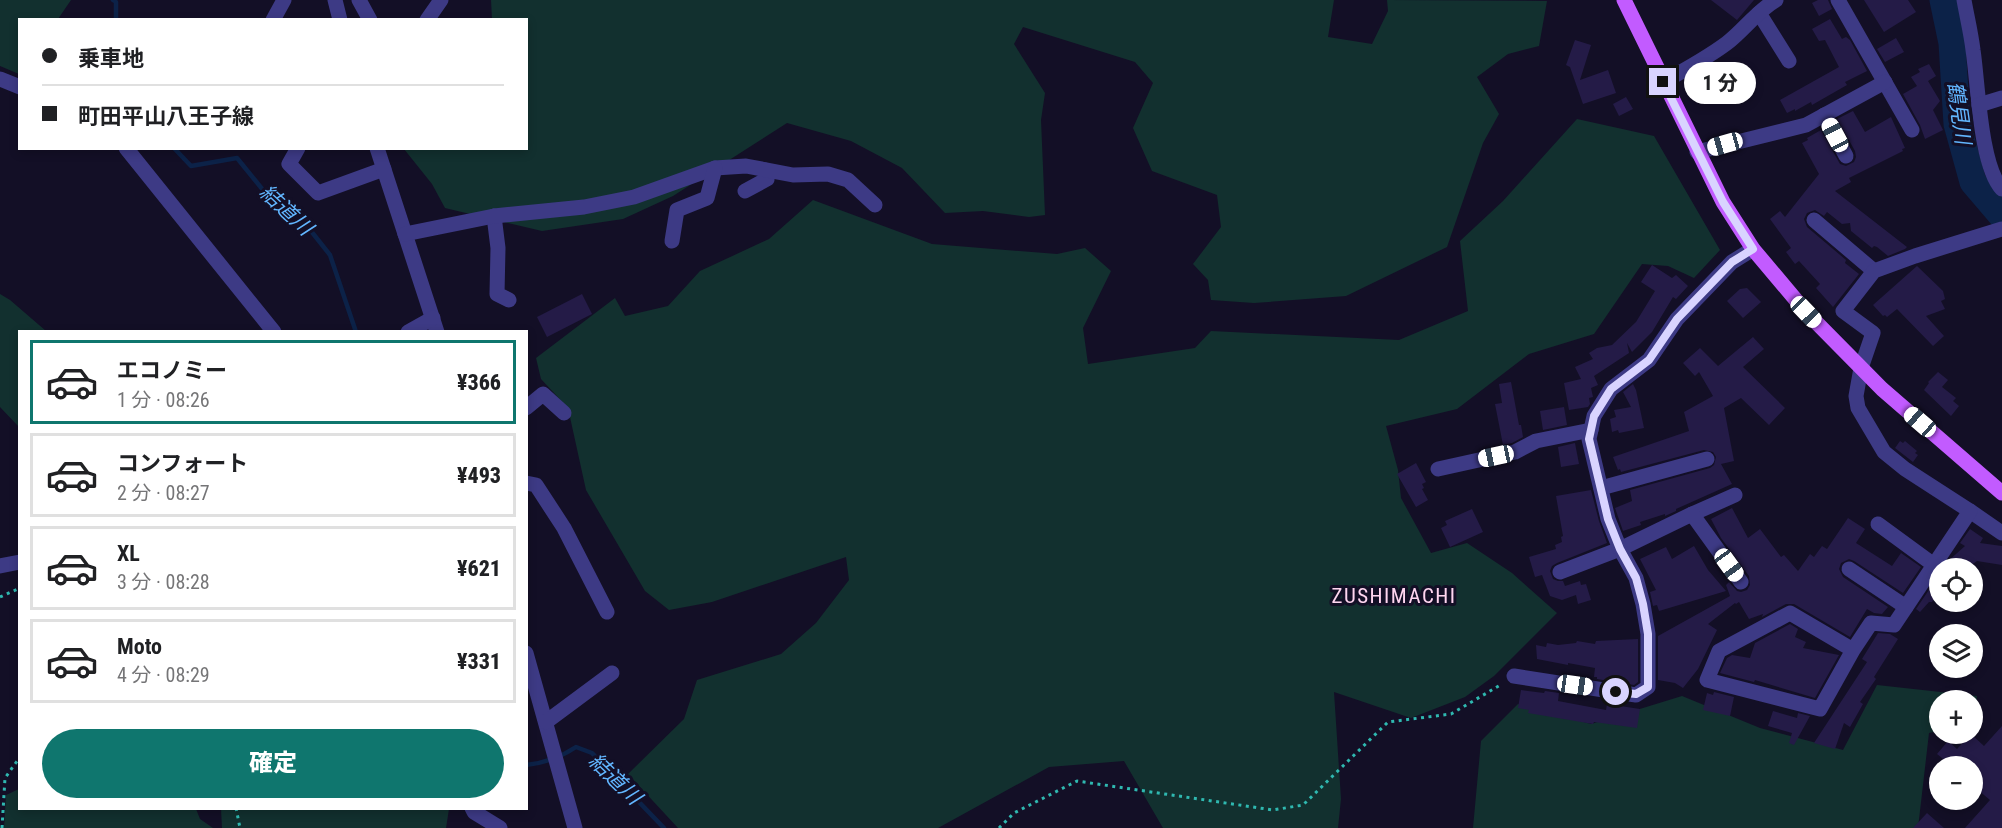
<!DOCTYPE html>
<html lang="ja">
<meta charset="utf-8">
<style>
:root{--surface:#fff;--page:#f2f2f2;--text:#202124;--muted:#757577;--line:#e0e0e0;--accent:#0f766e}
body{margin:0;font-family:"Roboto Condensed","Noto Sans JP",sans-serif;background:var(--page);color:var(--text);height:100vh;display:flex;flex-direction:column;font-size:22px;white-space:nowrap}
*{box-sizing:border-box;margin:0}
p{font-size:20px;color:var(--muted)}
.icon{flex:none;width:33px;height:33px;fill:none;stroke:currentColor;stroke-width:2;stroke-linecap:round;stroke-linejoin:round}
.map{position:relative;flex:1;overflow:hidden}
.panel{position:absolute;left:18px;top:330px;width:510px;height:480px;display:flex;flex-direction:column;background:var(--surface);border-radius:0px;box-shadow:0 3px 9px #0003}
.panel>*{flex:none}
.hud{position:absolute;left:18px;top:18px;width:510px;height:132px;border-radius:0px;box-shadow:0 3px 9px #0003;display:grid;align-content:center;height:132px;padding:0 24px;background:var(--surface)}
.buttons{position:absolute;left:1929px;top:558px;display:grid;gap:12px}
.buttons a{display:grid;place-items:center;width:54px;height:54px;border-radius:50%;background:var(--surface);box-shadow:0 3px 9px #0003;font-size:30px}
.end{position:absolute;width:27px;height:27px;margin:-14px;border:8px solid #d9d4ff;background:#111;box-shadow:0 0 0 3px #111}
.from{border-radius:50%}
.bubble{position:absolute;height:42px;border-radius:21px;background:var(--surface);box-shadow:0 3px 9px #0003;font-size:20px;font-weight:800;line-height:42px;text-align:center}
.car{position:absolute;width:18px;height:36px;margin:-18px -9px;border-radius:8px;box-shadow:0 0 4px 2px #0007;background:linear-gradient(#fff 24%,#345 0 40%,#fff 0 76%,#345 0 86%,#fff 0)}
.hud b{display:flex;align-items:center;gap:21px;height:57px;font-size:22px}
.hud b+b{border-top:2px solid var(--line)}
.hud i{width:15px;height:15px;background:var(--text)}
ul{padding:10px 0 0;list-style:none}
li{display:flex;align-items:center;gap:18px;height:84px;margin:0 12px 9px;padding:0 12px;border:3px solid var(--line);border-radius:0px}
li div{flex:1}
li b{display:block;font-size:22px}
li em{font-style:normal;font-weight:800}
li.on{border-color:var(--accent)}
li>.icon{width:54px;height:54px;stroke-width:1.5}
.cta{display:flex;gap:12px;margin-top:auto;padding:12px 24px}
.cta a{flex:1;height:69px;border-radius:36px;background:var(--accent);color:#fff;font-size:24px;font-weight:800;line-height:69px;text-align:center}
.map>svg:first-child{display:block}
.green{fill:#12302f}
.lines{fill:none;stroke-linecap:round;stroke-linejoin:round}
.stream{stroke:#0c2248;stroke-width:4.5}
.river{stroke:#0c2248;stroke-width:27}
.building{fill:#241b47}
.path{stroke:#2fb8b0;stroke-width:3;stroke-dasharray:3 4.5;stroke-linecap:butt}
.minor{stroke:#3d3a85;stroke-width:15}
.major{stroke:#c25bff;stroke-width:15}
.route{stroke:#d9d4ff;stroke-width:8}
.labels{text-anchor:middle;stroke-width:6;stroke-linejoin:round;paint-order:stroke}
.water-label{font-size:21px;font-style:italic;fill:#62b6ff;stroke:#130f26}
.neighbourhood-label{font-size:21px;letter-spacing:1.5px;fill:#ffd6f0;stroke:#130f26}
</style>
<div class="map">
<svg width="2002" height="828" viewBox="0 0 2002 828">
<rect width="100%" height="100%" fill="#130f26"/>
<!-- green -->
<g class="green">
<polygon points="0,0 71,0 58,19 20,20 19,74 0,66"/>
<polygon points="491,0 1334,0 1328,37 1372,44 1388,11 1387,0 1547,1 1539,46 1508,54 1477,77 1499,114 1483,143 1447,247 1346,296 1254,303 1211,300 1208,280 1193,264 1221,227 1217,195 1152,171 1133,128 1153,83 1135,62 1023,27 1014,44 1045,93 1041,120 1045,215 1029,217 983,211 945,213 902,168 851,141 787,123 673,196 623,219 542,231 445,208 432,184 404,149 526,148 526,20 492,19"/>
<polygon points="1577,119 1654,136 1720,250 1694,278 1668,266 1642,264 1594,334 1529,354 1457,409 1386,426 1398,470 1401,498 1431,553 1467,543 1512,573 1557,613 1494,676 1465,697 1411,718 1334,692 1341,799 1338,828 1163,828 1124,761 1049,767 938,828 678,828 628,774 684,719 697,680 781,654 816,623 849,580 846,557 712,602 669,610 645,591 586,490 568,408 541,379 536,358 615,298 625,316 668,306 700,271 769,239 813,200 932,244 1057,254 1085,248 1111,271 1083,328 1088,364 1195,348 1211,331 1399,340 1468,311 1460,241 1503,201"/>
<polygon points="0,294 10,300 46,331 20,332 19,427 0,407"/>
<polygon points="1877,685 1977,696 1975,725 1973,725 1972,700 1940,700 1939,731 1929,733 1918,828 1473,828 1481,741 1518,704 1591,724 1682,696 1760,728 1843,750"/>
<polygon points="19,789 20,808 196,809 200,819 213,828 4,828 6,795"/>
<polygon points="221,809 221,808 449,809 446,828 222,828"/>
</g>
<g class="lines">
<!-- stream -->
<g class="stream">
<polyline points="113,0 116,2 116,20"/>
<polyline points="174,148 191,166 237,158 263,190 311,231 330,255 356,332"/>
<path d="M526,765C544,763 561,757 576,747L592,753L664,828"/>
</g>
<!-- river -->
<polyline class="river" points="1943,0 1952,43 1957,124 1973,182 2002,216"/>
</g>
<!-- building -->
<g class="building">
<polygon points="1711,0 1754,0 1737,20"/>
<polygon points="1818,0 1828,0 1832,9 1819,16 1812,3"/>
<polygon points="1864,0 1908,0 1916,12 1884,32"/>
<polygon points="1830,19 1842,39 1846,37 1850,40 1867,71 1845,82 1847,85 1812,105 1811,102 1795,111 1795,109 1787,113 1780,100 1839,67 1825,40 1819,41 1812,29"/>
<polygon points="1896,38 1904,52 1885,62 1877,49"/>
<polygon points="1575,40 1591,45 1580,80 1608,70 1616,93 1583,104 1570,67 1566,65"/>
<polygon points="1929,64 1936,76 1928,81 1940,101 1933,110 1943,130 1925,139 1920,125 1903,94 1917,86 1911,77 1920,72 1918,69"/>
<polygon points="1626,97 1633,109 1619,116 1613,104"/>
<polygon points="1853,111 1865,132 1891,117 1905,148 1902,149 1903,151 1849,178 1851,182 1835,191 1907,247 1905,249 1888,256 1877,247 1874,246 1872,248 1851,231 1850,223 1842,224 1827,212 1824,216 1815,210 1807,213 1804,219 1807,227 1846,260 1845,263 1859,274 1833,307 1816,288 1820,284 1799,261 1795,264 1786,252 1791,248 1770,219 1780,211 1785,217 1819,174 1802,143 1808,140 1807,138 1821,130 1840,164 1846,166 1854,162 1856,157 1855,151 1837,119"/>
<polygon points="1652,265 1672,278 1676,275 1688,286 1676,299 1673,297 1652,332 1632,352 1627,343 1629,353 1594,376 1598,385 1591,388 1593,397 1589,398 1590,404 1588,407 1569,410 1564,383 1581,379 1575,367 1593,359 1589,353 1597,348 1612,345 1636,322 1655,291 1641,282"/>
<polygon points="1917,266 1943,291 1945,299 1941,301 1945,309 1926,316 1944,336 1933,346 1897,309 1887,317 1885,315 1883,316 1873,305"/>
<polygon points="1747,288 1761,302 1743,318 1727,301 1740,289"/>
<polygon points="582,294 592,314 547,337 537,317"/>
<polygon points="1753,337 1764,349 1743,367 1785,408 1769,425 1741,398 1724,408 1734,461 1721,464 1732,484 1676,509 1676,511 1665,516 1665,514 1640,522 1641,525 1623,531 1615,508 1632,501 1630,490 1710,468 1714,465 1716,457 1713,452 1704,450 1621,472 1620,469 1618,470 1613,457 1689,431 1684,412 1713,396 1699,372 1695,376 1683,363 1700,348 1718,366"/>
<polygon points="1938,372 1948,380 1942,387 1956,398 1953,401 1959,406 1951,416 1924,390 1929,383 1928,382"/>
<polygon points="1511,382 1519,425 1521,425 1523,437 1512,443 1503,445 1495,404 1502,403 1499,384"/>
<polygon points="1633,384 1636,390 1644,428 1619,433 1618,430 1612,432 1610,419 1616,417 1614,410 1631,407 1623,392"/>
<polygon points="1564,407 1567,425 1543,430 1540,411"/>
<polygon points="1900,441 1903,443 1905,441 1917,451 1915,453 1918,455 1913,462 1895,448"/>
<polygon points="1575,443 1579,464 1561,467 1558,447"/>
<polygon points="1416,463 1426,482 1422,484 1424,488 1422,489 1428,500 1416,507 1397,474"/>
<polygon points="1591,490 1599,521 1607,543 1557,563 1552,566 1550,571 1553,579 1558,581 1563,581 1565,586 1580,581 1581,585 1586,584 1591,600 1578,604 1576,595 1562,600 1550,596 1542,575 1535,577 1529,557 1556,549 1555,545 1562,542 1561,537 1563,536 1556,496"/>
<polygon points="1732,508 1748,538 1760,529 1781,557 1784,555 1798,571 1810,554 1814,557 1822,546 1827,549 1848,518 1865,529 1856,543 1892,566 1901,553 1921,567 1903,593 1854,561 1849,559 1841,563 1839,569 1843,577 1888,607 1882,614 1874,613 1867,609 1850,637 1794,604 1786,604 1762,617 1763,614 1749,619 1739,602 1736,604 1735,603 1708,624 1717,630 1698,669 1683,688 1675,683 1658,680 1658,636 1730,596 1726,585 1729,582 1737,591 1741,592 1747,590 1750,585 1749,576 1721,538 1711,519"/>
<polygon points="1472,509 1483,532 1450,547 1441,528 1447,525 1445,521"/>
<polygon points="1970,529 1983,538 1980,543 2002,546 2002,565 1977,561 1967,568 1952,568 1947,562 1965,546 1960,543"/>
<polygon points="1694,546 1708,570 1726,591 1659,611 1657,605 1653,606 1650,592 1656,590 1640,559 1666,547 1672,559"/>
<polygon points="1937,578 1940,579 1940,591 1932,602 1929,602 1920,612 1916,609"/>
<polygon points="1790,624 1798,629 1795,637 1806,642 1803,648 1839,655 1815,698 1755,680 1754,682 1720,673 1727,658 1732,655 1750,658 1755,643"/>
<polygon points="1878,633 1890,634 1898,639 1874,677 1876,679 1860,702 1863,704 1850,727 1844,723 1835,749 1814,743 1867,662 1862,659"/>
<polygon points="1638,639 1638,682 1634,685 1597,679 1597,677 1594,677 1595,668 1568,663 1568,665 1537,659 1536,645 1546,647 1547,643 1558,645 1576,643 1577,641 1595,644 1596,641"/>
<polygon points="1521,690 1544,693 1545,691 1559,693 1558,701 1606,710 1607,704 1640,709 1637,728 1594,722 1593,724 1528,713 1529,710 1518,708"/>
<polygon points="1714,692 1734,697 1730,716 1703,710 1707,693 1713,695"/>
<polygon points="1773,711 1797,718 1798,713 1810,716 1794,745 1789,743 1792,733 1768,726"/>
<polygon points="2002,726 2002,828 1965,828 1990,800 1972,785 1972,766 1952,766 1937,754 1948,741 1957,749 1971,734 1984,746"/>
<polygon points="1927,813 1944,828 1913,828"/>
</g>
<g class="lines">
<!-- path -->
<g class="path">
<polyline points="0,597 20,588"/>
<polyline points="236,808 240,828"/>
<polyline points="2,828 5,778 20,757"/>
<polyline points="999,828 1014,813 1077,781 1273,810 1303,805 1388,722 1451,714 1502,684"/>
</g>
<!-- minor -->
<g class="minor">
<polyline points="335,0 340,20"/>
<polyline points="359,0 370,20"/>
<polyline points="1838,0 1912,130"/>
<path d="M1964,0C1967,17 1971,33 1973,50C1978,82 1980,166 2002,189"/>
<polyline points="1759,13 1789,61"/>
<polyline points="273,20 284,0"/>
<polyline points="427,20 441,0"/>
<polyline points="0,79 20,87"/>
<path d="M1663,82C1685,70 1707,58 1727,43C1744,30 1757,11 1776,0"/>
<polyline points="1979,105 2002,98"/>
<polyline points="1824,115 1846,156"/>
<polyline points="126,148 274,332"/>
<polyline points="298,148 289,164 318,193 384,169"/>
<polyline points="377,148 437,332"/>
<polyline points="1697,152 1806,125 1885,82"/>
<polyline points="745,191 767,179 765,170"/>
<polyline points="494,216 498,248 497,294 509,300"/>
<polyline points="1814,220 1874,271"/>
<polyline points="405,234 494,216 584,207 634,197 715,168 746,166 793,175 828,174 848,180 875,205"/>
<polyline points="672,241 677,210 707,198 715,168"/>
<polyline points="408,332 433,318"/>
<polyline points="526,408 543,394 564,413"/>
<polyline points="1438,469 1515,452 1536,441 1591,430"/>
<polyline points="526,483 536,485 564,528 607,612"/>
<polyline points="1601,488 1707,459"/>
<polyline points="1970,511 2002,533"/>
<polyline points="1692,514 1735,495"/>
<polyline points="1878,524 1934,565"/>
<polyline points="0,566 20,562"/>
<polyline points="1849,569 1906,607"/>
<polyline points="1560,572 1620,549 1692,514 1741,582"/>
<polyline points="1853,650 1790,613 1719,651 1707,680 1820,709 1853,650 1871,623 1894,625 1970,511 1905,469 1884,452 1858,408 1856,396 1861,368 1873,333 1843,311 1874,271 1915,256 2002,229"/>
<polyline points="526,653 575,828"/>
<polyline points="1514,676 1636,695 1648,687 1648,634 1643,604 1636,578 1620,549 1608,519 1589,439 1594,416 1611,389 1649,360 1677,319 1732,262 1753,249"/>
<polyline points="546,722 612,673"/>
<polyline points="472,808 474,812 500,828"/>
</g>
<!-- major -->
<polyline class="major" points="1624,0 1723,202 1753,249 1806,312 1882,389 2002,493"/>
</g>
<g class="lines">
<!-- route -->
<polyline class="route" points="1616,692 1636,694 1648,687 1648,634 1643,604 1636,578 1620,549 1608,519 1589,439 1594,416 1611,389 1649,360 1677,319 1732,262 1753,249 1723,202 1663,82"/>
</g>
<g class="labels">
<!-- water labels -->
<g class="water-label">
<text transform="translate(1959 113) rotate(82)" y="7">鶴見川</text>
<text transform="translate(286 210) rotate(43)" y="7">結道川</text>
<text transform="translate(615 779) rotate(44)" y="7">結道川</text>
</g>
<!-- neighbourhood labels -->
<g class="neighbourhood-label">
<text x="1394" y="603">ZUSHIMACHI</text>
</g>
</g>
</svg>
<div class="buttons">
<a><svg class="icon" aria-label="locate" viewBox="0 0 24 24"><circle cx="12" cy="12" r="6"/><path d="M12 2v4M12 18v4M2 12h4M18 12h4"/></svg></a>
<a><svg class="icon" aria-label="layers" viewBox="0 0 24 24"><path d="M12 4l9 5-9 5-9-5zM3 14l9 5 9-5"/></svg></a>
<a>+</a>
<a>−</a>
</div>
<i class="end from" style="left:1616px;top:692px"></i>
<i class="end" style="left:1663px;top:82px"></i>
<div class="bubble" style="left:1684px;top:62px;width:72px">1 分</div>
<i class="car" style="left:1835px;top:135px;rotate:332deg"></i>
<i class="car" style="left:1725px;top:144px;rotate:254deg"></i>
<i class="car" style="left:1806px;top:312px;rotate:136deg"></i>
<i class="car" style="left:1920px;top:422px;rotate:311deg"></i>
<i class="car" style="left:1496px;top:456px;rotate:258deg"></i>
<i class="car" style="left:1729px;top:565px;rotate:144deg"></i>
<i class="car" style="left:1575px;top:685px;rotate:98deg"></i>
<div class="hud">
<b><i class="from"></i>乗車地</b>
<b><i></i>町田平山八王子線</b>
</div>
<section class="panel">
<ul>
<li class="on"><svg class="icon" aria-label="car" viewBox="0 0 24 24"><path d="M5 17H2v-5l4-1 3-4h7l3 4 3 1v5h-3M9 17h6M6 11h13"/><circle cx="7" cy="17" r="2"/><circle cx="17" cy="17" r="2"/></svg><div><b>エコノミー</b><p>1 分 · 08:26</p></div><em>¥366</em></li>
<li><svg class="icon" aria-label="car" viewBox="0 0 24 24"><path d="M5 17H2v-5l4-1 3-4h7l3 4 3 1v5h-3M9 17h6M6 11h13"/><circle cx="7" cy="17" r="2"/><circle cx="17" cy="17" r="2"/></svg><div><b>コンフォート</b><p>2 分 · 08:27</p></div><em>¥493</em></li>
<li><svg class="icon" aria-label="car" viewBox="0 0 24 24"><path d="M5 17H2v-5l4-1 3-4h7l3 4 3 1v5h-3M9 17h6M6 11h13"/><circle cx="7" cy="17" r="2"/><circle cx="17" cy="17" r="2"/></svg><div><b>XL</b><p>3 分 · 08:28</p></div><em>¥621</em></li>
<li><svg class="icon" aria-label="car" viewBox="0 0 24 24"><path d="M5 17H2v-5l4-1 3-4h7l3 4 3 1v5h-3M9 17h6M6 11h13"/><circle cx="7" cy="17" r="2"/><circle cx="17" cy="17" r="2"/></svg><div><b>Moto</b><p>4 分 · 08:29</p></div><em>¥331</em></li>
</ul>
<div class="cta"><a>確定</a></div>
</section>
</div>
